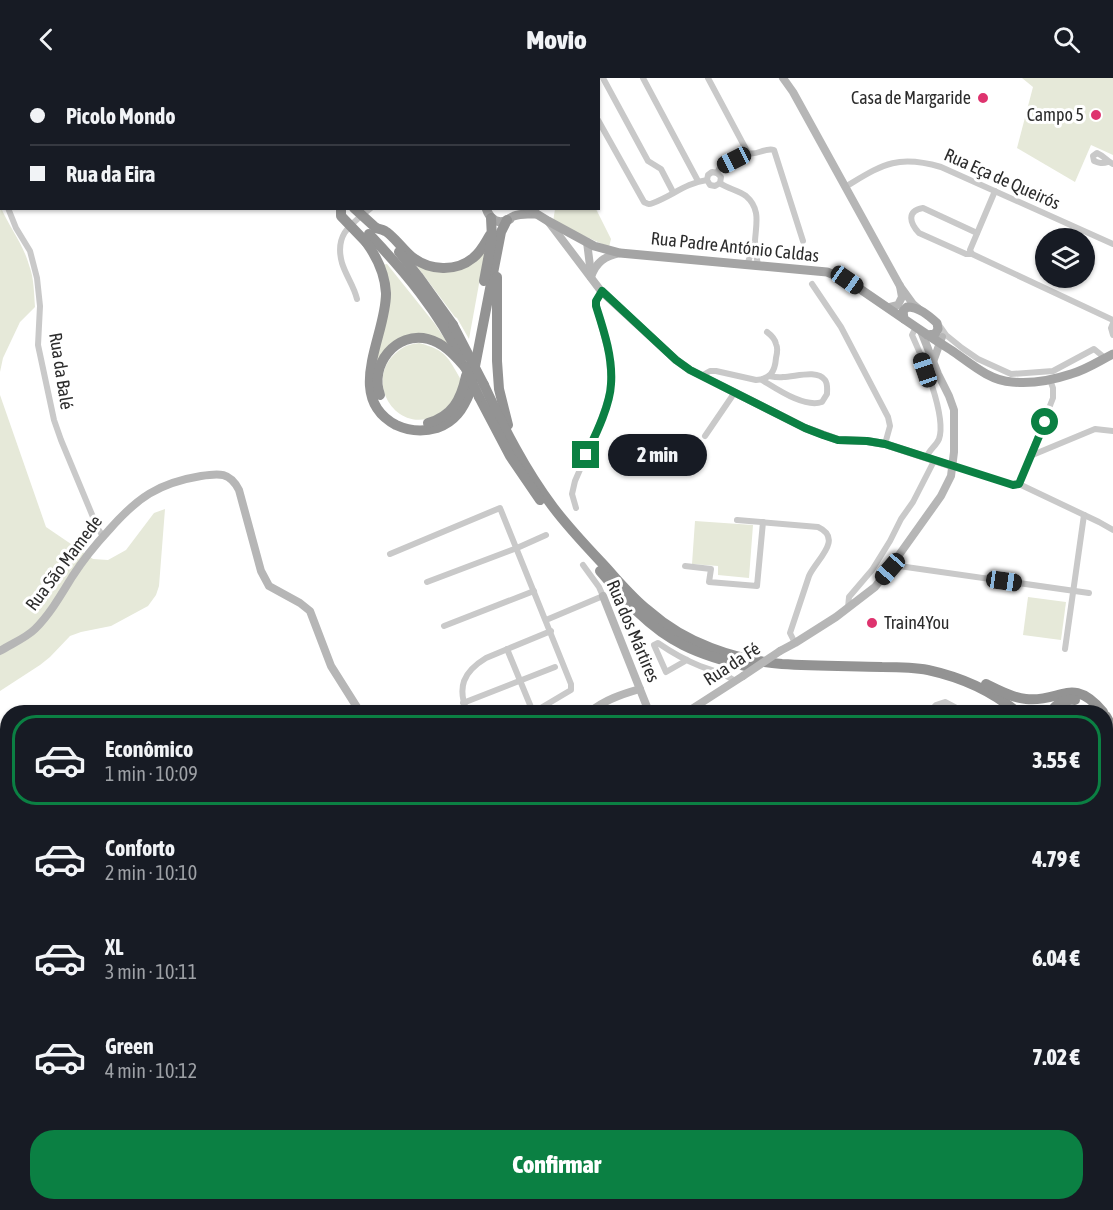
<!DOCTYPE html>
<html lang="pt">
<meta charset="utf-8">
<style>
:root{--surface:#171b24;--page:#20242c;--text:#f1f3f6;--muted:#9ea1a6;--line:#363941;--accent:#0b8043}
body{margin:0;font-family:"Asap Condensed",sans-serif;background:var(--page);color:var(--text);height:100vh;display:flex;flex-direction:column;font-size:22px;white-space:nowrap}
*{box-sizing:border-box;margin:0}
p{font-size:20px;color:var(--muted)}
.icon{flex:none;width:33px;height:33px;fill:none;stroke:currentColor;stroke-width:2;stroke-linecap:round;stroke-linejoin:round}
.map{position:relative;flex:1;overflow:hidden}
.drawer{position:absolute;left:0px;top:627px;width:1113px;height:506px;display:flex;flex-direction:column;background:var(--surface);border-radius:24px 24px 0 0;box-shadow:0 2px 4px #0004}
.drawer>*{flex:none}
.guide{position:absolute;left:0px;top:0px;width:600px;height:132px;box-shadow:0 2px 4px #0004;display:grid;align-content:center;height:132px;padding:0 30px;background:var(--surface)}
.buttons{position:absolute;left:1035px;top:150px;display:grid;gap:12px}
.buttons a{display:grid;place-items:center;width:60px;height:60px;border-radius:50%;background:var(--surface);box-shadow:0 2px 4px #0004;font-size:30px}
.end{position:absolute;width:27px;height:27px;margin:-14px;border:8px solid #0b8043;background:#fff;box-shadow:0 0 0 3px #fff}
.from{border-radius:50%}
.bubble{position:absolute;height:42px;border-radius:21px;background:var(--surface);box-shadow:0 2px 4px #0004;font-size:20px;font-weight:800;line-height:42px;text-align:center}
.car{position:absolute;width:18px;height:36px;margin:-18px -9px;border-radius:8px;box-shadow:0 0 4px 2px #0007;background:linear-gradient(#222 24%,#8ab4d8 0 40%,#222 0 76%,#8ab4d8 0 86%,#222 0)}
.guide b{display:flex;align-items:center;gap:21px;height:57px;font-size:22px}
.guide b+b{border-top:2px solid var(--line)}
.guide i{width:15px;height:15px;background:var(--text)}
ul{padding:10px 0 0;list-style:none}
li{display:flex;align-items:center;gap:18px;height:90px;margin:0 12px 9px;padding:0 18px;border:3px solid transparent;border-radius:24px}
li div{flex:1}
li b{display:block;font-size:22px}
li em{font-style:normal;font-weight:800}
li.active{border-color:var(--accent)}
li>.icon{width:54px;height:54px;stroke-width:1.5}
.action{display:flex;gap:12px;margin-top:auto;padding:12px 30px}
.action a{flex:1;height:69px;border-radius:24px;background:var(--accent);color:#fff;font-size:24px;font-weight:800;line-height:69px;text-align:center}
header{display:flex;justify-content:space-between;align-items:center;height:78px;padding:0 30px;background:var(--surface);font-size:27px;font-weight:800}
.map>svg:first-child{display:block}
.green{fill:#e6e9d9}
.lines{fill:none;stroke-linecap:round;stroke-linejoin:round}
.street{stroke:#c9c9c9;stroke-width:6}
.secondary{stroke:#b6b6b6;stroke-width:8}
.primary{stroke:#a4a4a4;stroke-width:9}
.highway{stroke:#939393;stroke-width:10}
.secondary-bridge{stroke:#b6b6b6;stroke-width:8}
.highway-bridge{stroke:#939393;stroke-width:10}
.route{stroke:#0b8043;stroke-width:8}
.poi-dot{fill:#de336e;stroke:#fff;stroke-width:2}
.labels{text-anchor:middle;stroke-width:6;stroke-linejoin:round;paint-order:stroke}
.poi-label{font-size:18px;fill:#2c2c2c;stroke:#fff;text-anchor:end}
.street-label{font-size:18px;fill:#2c2c2c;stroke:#fff}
</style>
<header><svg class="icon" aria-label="back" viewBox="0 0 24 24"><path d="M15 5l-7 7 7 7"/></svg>Movio<svg class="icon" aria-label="search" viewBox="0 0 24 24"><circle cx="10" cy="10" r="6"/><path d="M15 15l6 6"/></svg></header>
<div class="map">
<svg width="1113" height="1132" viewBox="0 0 1113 1132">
<rect width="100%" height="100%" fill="#fff"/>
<!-- green -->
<g class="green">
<polygon points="1022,0 1113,0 1113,77 1091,67 1075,104 1017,70 1033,9"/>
<path d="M0,127C8,148 23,165 29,187C34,200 34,215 35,229L20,244L3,280L0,294Z"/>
<polygon points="555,131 596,131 611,161 609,169 553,144"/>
<polygon points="485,173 469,261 457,240 455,239 416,187 434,194"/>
<polygon points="387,186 435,246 450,269 401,260 373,309 377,276 383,187"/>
<path d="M419,265C446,272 448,279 461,302C459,309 456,318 452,324C448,329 443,332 438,336C397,361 359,299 401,271C406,267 413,266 419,265Z"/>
<polygon points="0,317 46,449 93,481 108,482 126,472 154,435 165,431 159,508 156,517 148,528 111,548 81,554 70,558 50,579 40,587 0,613"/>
<polygon points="695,443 753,447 749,500 718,497 718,488 692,486"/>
<polygon points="1028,519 1066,524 1061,562 1023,557"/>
</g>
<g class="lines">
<!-- street -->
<g class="street">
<polyline points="124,0 128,2"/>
<polyline points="338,0 340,2"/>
<polyline points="576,0 576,2"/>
<polyline points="603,0 648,83 661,91 673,114"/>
<polyline points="643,0 698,103"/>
<polyline points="708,0 748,75"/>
<path d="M598,42L644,124C648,126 648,127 653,125C672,118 686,105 707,102L710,107L715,108L720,105L721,99L717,95L712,94L708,97L707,102"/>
<path d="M1108,84C1102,86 1099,85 1094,83L1093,78L1097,75C1104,78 1107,83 1113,86"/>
<path d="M717,95L720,89L748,75C757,78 765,69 774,72L803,163"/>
<path d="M720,105C728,111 738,112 746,118C761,131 756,146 755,163C755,171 757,180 758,188"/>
<polyline points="0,109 2,114"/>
<path d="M845,109C882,87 896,76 941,89L1113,166"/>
<polyline points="995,113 970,172 972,176 1113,242"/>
<polyline points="8,130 16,150 30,173 37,200 40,228 38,267 54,342 61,362 98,451 103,458"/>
<path d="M972,176H966L919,155C910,145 906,133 923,130L977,155"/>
<polyline points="747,187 754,167"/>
<polyline points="812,206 841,249 888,339 890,348 885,366"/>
<path d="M357,221C354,208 346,198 342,185C334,156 351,146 371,130"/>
<polyline points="1113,245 1111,250 1113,257"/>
<polyline points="939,247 946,257 962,270 978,281 1011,296 1053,293 1094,271 1105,280"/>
<path d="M916,249L912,257C922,279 947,338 939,361C936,368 929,372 926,380"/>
<path d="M701,298L710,293H716L756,302C770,301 775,294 776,280C777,276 778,270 776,266C775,261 771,257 767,254"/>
<path d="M762,302C777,311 804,330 822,324L827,316C827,311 828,306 825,302C817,291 795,299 783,299C779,300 774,299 769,298"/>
<polyline points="705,358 735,314"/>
<polyline points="1030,378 1095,351 1113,353"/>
<polyline points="952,388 1013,407 1019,406 1099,444 1113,452"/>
<polyline points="1019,406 1053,320 1053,310 1050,302"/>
<polyline points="576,430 572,416 575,403 596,355 606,327 611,309 609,277 596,228 596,223 601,213"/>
<path d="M737,442L818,449C844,461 816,482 809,498L790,555L795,565"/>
<polyline points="390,476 500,430 571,606 571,612 534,634"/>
<polyline points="892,487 1089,515"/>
<polyline points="685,488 711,491 709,504 757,508 763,444"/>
<polyline points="427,504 517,470 546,457"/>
<polyline points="848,530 849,519 872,492 890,463 901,441 913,424 934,383"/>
<polyline points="546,542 603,518 599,509 583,487"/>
<polyline points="444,548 534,513"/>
<polyline points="507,571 533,634"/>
<polyline points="1065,571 1084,437"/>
<path d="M687,582L666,594L654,567L658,565C671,574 685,582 700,588C713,593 724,595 735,603"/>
<polyline points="463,625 555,589"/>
<path d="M467,634C457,609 463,594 486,580L551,553"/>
<polyline points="929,634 936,627 945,624 964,634"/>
<polyline points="1106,931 1113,954"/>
<polyline points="1106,984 1113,985"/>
<polyline points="1106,1051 1113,1053"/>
<polyline points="803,1125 804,1131 806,1132"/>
<polyline points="893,1125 912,1132"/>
<polyline points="939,1125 941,1132"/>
<polyline points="965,1125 972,1128 975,1132"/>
<polyline points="461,1132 469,1125"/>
<polyline points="494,1132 501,1125"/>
</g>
<!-- secondary -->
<g class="secondary">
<polyline points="98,0 107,2"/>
<polyline points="783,0 793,14 900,208 913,226 920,232"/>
<polyline points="143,2 147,0"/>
<polyline points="548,143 601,213 676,282 690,292 805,350 838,362 867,363 885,366 952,388"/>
<polyline points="587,164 591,196"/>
<path d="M591,199C596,184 605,178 620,175"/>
<polyline points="890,229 898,227 902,219 900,208"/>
<polyline points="933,284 942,259"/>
<polyline points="603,518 649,634"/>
<path d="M0,573C11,566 26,560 35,551C50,536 61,517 72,499C83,482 95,467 109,452C137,420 158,405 201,398C219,395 230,394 239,412L261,493L269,508L300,525L310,533L331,588L360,634"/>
<polyline points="780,573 795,565 836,539 875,509 889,491 941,418 951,398 954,374 954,332 949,318 938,296 921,253"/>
<path d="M590,634C604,622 622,616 640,611"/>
<polyline points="687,634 743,598"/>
<polyline points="1028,1125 1047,1132"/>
</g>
<!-- primary -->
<g class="primary">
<polyline points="377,0 378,2"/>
<path d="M486,130C489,139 495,146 505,143C515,140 505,142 514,138C520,135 528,136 535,136"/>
<polyline points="527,130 548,143 594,168 620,175 827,194 847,202 904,241"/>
<path d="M927,257L935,256L938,251L937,245C928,237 919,229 907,229L903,233L904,241C920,252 935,262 951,272C969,284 989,303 1012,304C1031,306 1053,302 1071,296C1086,292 1099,283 1113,276"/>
<polyline points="663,1125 664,1132"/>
</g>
<!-- highway -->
<g class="highway">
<polyline points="156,0 158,2"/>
<polyline points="173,0 175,2"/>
<path d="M376,150C379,151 382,151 385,153C392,156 404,173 412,179C430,193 456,194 473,180C481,174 485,165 490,157"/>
<path d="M369,156C405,194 439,234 461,281"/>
<path d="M366,164C377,179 385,196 386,215C387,256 343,319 396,347C409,353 423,354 437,350C455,344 463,331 470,314L501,154L507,142"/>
<polyline points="399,174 418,198 453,247"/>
<polyline points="497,199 497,283 499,311 508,347"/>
<polyline points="484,203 492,160 491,140"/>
<path d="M484,307C504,350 525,392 553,429C568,449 585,467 601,484C617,501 631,519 649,533C685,565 734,582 782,586C815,588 849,588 882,589C897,589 913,589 928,592C960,599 992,613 1017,634"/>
<path d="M380,317C369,287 396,253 428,261C444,265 455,278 465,289"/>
<polyline points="479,319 510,378 540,422"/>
<path d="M428,345C452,338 461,322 466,298"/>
<path d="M600,493C624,521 650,551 683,567C705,578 727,584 750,589"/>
<path d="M986,606C998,612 1012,620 1026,621C1061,625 1072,597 1103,634"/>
<path d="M1051,634C1057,625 1064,621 1075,622"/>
<polyline points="1106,638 1113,651"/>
<polyline points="1106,652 1113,661"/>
<polyline points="1109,677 1113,671"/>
<polyline points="1106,826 1113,854"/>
<polyline points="1106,853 1113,881"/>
</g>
<!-- secondary-bridge -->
<polyline class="secondary-bridge" points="743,598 780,573"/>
<!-- highway-bridge -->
<g class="highway-bridge">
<polyline points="354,130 376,150"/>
<polyline points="341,131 341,138 366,164"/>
<polyline points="453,247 484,307"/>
<polyline points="465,289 479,319"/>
</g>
</g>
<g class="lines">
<!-- route -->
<path class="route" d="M586,377C595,358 610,328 611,306C613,280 604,253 596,228V223L602,213L676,282L690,292L805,350L823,357L838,362L867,363L885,366L1013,407L1019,406L1045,344"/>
</g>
<!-- markers -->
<g class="poi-dot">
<circle cx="983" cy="20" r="6"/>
<circle cx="1096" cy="37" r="6"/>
<circle cx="872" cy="545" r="6"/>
</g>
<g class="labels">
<!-- poi labels -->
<g class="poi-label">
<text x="971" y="26">Casa de Margaride</text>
<text x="1084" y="43">Campo 5</text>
<text x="884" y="551" text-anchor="start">Train4You</text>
</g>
<!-- street labels -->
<g class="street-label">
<text transform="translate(1002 101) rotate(24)" y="6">Rua Eça de Queirós</text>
<text transform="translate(735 169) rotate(6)" y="6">Rua Padre António Caldas</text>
<text transform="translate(61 293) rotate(81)" y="6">Rua da Balé</text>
<text transform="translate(64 485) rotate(-53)" y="6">Rua São Mamede</text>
<text transform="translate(633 553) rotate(67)" y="6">Rua dos Mártires</text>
<text transform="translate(732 586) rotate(-33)" y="6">Rua da Fé</text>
</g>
</g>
</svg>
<div class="buttons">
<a><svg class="icon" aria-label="layers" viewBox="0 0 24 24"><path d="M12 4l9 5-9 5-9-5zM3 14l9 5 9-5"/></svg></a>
</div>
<i class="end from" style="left:1045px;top:344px"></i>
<i class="end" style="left:586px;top:377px"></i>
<div class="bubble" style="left:608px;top:356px;width:99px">2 min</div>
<i class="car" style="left:734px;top:82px;rotate:243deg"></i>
<i class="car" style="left:847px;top:202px;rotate:125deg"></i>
<i class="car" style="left:925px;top:292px;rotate:341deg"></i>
<i class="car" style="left:890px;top:491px;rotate:221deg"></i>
<i class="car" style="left:1004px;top:503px;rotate:98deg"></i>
<div class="guide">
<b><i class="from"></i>Picolo Mondo</b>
<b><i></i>Rua da Eira</b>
</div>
<section class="drawer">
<ul>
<li class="active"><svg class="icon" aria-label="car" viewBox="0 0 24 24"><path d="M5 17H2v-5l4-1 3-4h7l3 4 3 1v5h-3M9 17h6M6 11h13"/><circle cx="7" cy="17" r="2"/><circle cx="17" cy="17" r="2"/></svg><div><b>Econômico</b><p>1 min · 10:09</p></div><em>3.55 €</em></li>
<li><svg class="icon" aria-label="car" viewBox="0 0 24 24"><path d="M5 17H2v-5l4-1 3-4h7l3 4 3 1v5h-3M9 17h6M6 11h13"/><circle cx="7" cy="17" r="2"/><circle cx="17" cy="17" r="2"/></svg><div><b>Conforto</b><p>2 min · 10:10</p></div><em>4.79 €</em></li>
<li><svg class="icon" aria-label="car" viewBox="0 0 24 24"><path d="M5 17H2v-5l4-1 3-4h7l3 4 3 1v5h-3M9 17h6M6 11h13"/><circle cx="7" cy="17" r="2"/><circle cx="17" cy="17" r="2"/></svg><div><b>XL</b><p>3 min · 10:11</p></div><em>6.04 €</em></li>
<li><svg class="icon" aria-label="car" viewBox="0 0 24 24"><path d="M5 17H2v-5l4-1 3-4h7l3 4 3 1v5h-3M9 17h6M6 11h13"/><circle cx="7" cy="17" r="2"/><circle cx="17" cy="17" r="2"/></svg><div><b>Green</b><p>4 min · 10:12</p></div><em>7.02 €</em></li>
</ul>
<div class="action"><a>Confirmar</a></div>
</section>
</div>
